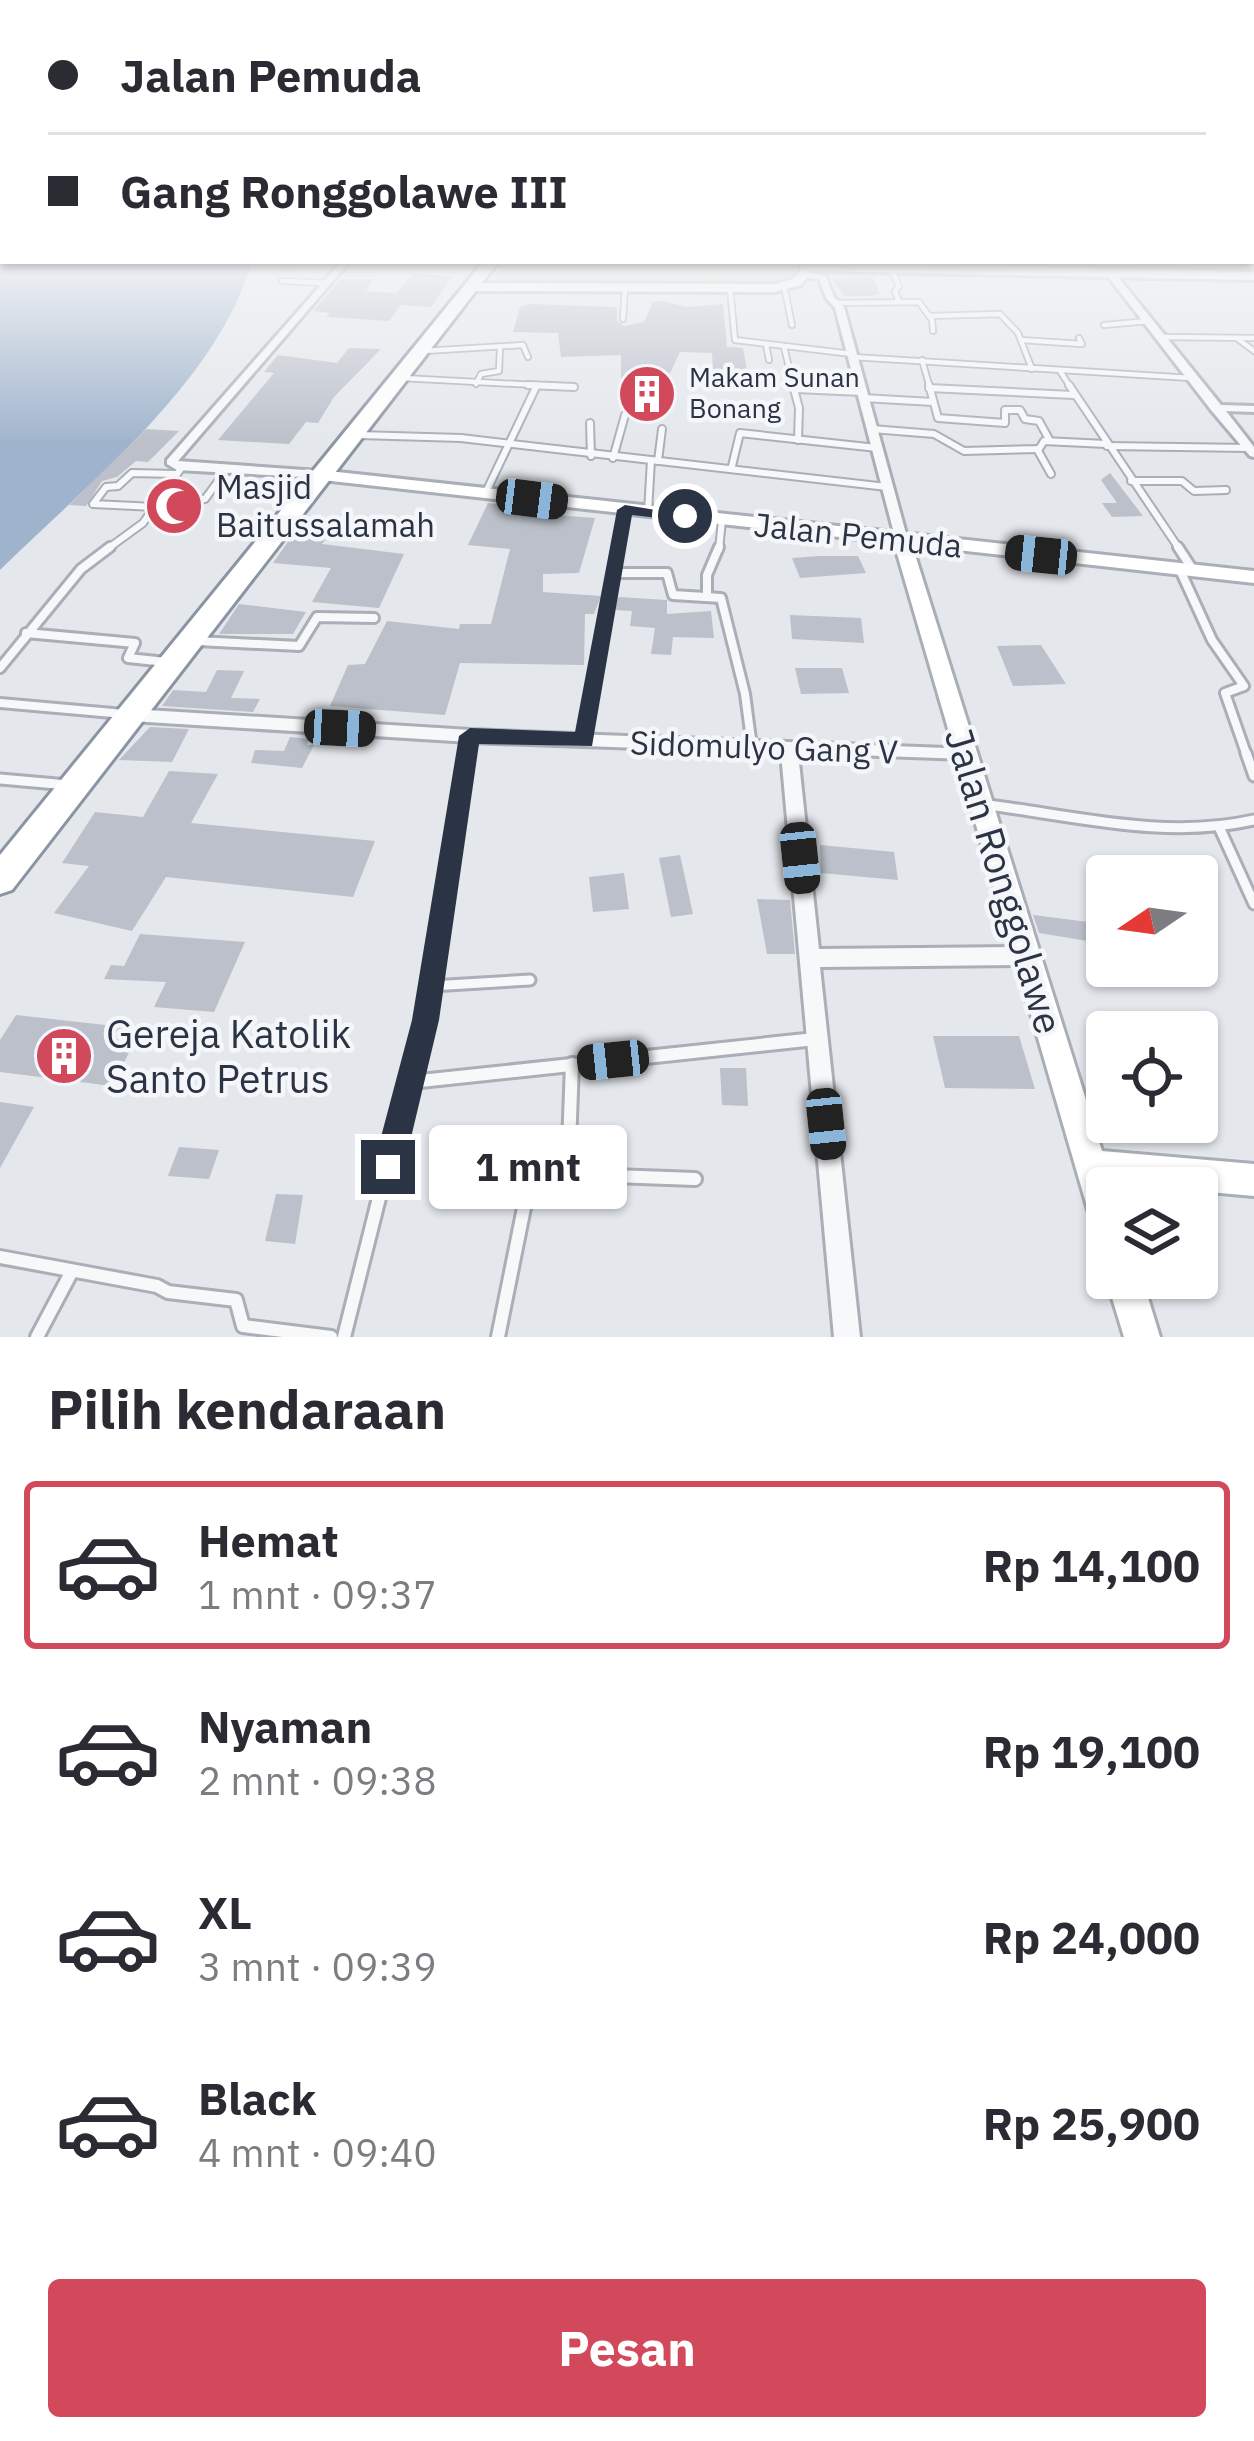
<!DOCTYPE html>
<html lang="id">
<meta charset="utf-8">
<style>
:root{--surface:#fff;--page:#f7f7f7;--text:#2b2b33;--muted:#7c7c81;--line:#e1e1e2;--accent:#d1495b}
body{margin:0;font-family:"IBM Plex Sans",sans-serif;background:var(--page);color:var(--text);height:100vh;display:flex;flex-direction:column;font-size:45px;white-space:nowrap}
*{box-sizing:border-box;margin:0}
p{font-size:39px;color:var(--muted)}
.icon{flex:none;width:66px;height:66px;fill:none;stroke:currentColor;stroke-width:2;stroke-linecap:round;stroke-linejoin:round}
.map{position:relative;height:1337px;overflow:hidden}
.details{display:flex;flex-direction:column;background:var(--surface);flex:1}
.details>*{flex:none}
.banner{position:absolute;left:0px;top:0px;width:1254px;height:264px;box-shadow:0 3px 9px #0004;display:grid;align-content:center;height:264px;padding:0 48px;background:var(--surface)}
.needle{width:78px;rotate:257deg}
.tools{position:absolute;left:1086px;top:855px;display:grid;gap:24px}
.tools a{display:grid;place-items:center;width:132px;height:132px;border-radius:12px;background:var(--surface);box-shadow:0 3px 9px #0004;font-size:60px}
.end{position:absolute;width:54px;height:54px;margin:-27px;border:15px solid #2b3445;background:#fff;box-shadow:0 0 0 6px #fff}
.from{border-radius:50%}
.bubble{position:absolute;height:84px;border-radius:12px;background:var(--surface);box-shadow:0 3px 9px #0004;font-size:39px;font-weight:700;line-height:84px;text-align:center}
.car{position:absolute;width:36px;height:72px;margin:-36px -18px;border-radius:15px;box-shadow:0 0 9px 3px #0007;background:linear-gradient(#222 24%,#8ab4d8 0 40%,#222 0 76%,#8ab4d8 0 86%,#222 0)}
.banner b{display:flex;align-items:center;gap:42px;height:114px;font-size:45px}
.banner b+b{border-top:3px solid var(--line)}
.banner i{width:30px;height:30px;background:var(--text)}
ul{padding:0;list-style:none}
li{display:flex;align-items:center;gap:36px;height:168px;margin:0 24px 18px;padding:0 24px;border:6px solid transparent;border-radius:12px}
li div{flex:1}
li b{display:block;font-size:45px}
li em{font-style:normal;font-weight:700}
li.selected{border-color:var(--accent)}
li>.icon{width:108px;height:108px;stroke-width:1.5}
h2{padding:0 48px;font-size:54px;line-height:144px}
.primary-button{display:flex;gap:24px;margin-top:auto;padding:24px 48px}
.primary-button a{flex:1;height:138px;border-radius:12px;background:var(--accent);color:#fff;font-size:48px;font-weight:700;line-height:138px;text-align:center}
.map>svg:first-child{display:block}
.green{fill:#c9d6c5}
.water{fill:#9fb4cc}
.building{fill:#bbc0ca}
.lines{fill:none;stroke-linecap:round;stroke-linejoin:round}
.lane-far4-casing{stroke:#a9aeb7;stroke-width:8}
.lane-far3-casing{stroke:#a9aeb7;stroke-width:10}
.lane-far2-casing{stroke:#a9aeb7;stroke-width:14}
.lane-far1-casing{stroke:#a9aeb7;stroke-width:15}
.lane-casing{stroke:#a9aeb7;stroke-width:18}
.street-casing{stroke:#a9aeb7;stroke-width:6}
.secondary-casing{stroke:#a9aeb7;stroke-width:6}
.highway-casing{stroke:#8b94a3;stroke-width:6}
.lane-far4{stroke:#f7f8fa;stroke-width:4.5}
.lane-far3{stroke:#f7f8fa;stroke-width:6}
.lane-far2{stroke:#f7f8fa;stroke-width:8}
.lane-far1{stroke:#f7f8fa;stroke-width:9}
.lane{stroke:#f7f8fa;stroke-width:12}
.street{fill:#f7f8fa;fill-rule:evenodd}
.secondary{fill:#fff;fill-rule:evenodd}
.highway{fill:#fff;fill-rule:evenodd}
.route{fill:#2b3445}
.labels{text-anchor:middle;stroke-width:9;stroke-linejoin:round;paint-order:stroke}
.far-poi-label{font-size:27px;fill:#2b3445;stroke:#f4f6f9;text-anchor:start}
.poi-label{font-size:33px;fill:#2b3445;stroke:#f4f6f9;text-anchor:start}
.street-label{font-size:33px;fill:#2b3445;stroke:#f4f6f9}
.near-street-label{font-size:39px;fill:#2b3445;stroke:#f4f6f9}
.near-poi-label{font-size:39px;fill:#2b3445;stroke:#f4f6f9;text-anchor:start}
</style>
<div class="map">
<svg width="1254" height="1337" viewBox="0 0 1254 1337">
<rect width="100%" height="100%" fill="#e4e7ec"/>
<!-- green -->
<polygon class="green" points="506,261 795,261 797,274 776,286 503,285 495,279"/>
<!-- water -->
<path class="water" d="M0,257L3,261H252C218,382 87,484 0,570Z"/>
<!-- building -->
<g class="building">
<polygon points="412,274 452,276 431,307 401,305 389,321 326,317 330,313 313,311 341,279 374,279 366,291 397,293"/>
<polygon points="873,277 880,294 870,296 844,296 831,278"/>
<polygon points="662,301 687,307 723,304 727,347 743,348 747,370 713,370 712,353 680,352 666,382 673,382 673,402 621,401 621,355 561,357 558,333 513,332 520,307 529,304 617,307 617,321 624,326 644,322 653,302"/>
<polygon points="349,348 381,349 334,397 318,423 306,422 289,444 218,440 274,373 264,372 278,355 337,363"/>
<polygon points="146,429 179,431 148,462 136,461 117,477 102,481 86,506 69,505"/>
<polygon points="1110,473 1143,516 1112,517 1102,503 1117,503 1101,480"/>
<polygon points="488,503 531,508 528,513 595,518 579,573 543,574 543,592 601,596 594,614 585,614 584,665 460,663 445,715 330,706 348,665 365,664 387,621 459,629 460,624 491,624 510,549 468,545"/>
<polygon points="292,536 326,539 322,544 404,554 379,608 312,602 331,568 273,563"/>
<polygon points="819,556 858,556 866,573 800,578 792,558"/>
<polygon points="618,597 667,600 667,614 711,611 714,638 673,637 671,655 651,654 655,628 630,626 632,611 615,610"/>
<polygon points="239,604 306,612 293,634 219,634"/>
<polygon points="790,615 861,618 864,643 792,639"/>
<polygon points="1041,645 1066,684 1013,686 997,646"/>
<polygon points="795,668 842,668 849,693 801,694"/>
<polygon points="217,670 244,671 231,698 260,699 253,712 162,706 173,690 206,692"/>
<polygon points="150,727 189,729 172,762 119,760"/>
<polygon points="290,737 309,739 307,745 314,745 302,768 251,763 255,750 284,751"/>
<polygon points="169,771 218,774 191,823 375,841 353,897 166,877 132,931 54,913 89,866 62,863 95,812 143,817"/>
<polygon points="820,845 894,852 898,880 821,873"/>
<polygon points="680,855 693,914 671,917 659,858"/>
<polygon points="624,873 629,909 593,912 589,877"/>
<polygon points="757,899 790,900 795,954 767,954"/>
<polygon points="1033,915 1096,923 1100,943 1039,933"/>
<polygon points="140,934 245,942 214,1012 154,1007 166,982 104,979 111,965 124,966"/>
<polygon points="16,1015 141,1029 112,1086 0,1072 0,1040"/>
<polygon points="933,1036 1019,1036 1035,1089 945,1088"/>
<polygon points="720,1068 746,1068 748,1106 722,1105"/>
<polygon points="0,1102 34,1107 0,1168"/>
<polygon points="179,1147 219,1150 209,1179 168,1176"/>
<polygon points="276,1194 303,1195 295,1244 265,1241"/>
</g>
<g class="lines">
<!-- lane-far4 casing -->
<g class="lane-far4-casing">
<g id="lane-far4">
<polyline points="289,261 286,265 293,266"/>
<polyline points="891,269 899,286 895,291 899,302"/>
<polyline points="282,281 328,283"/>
<polyline points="784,286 792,325"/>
<polyline points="730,288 735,340 852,354"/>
<polyline points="837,303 919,302 932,320 933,331"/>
<polyline points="929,316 1000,314 1018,333 1032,369"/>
<polyline points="623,319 625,288"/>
<polyline points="1104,325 1149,321"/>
<polyline points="1162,337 1254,338"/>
<polyline points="1238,339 1254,351"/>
<polyline points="1021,340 1082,344 1079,338"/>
<polyline points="766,345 769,360"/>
<polyline points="784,347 794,388"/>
<polyline points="424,351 523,345 528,357"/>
<polyline points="853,357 1191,378"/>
<polyline points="922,360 930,388"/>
<polyline points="1060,371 1071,388"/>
<polyline points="402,378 574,387"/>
<polyline points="476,384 481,374 499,371 500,347"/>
</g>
</g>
<!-- lane-far3 casing -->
<g class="lane-far3-casing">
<g id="lane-far3">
<polyline points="528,385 574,387"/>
<polyline points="793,385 799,408 798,440"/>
<polyline points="929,385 938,418 1005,423 1005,410 1020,410 1025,419 1039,421 1050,441"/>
<polyline points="1069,385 1180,550"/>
<polyline points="929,388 1073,395"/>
<polyline points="796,389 862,392"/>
<polyline points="863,398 933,402"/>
<polyline points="590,423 591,456"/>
<polyline points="872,429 934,434 964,451 1039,449 1044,441 1106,444"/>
<polyline points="359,435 461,438 651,460"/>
<polyline points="1107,446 1249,448"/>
<polyline points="1037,449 1051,474"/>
<polyline points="613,458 625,415"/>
<polyline points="658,461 662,429"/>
<polyline points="732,466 740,433 877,448"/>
<polyline points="1131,481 1182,481 1194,491 1226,490"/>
<polyline points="486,492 536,387"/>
<polyline points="161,497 205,499 227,469"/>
<polyline points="155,507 93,504 106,487 118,486 132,473 176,474"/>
<polyline points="648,512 651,460 887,487"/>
<polyline points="106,550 143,523 182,467"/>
<polyline points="618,550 625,510"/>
<polyline points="719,550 722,520"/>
</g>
</g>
<!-- lane-far2 casing -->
<g class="lane-far2-casing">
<g id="lane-far2">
<polyline points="1178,547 1193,570"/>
<polyline points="1180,570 1212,640 1244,686 1225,693 1247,756"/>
<polyline points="614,573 667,573 673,595 721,598 745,694 752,747"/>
<polyline points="707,596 707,575 719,547"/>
<polyline points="26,633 135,643 128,658 166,662"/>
<polyline points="197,641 299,646 317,617 374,618"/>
<polyline points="0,668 81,569 110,547"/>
<polyline points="0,703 124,714"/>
<polyline points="584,740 618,547"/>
<polyline points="467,756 470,736"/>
</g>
</g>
<!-- lane-far1 casing -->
<g class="lane-far1-casing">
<g id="lane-far1">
<polyline points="1246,753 1254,776"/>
<polyline points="0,779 68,785"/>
<path d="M988,805C1076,816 1166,840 1254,820"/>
<polyline points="1220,829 1254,904"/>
<polyline points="431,986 530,980"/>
<polyline points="426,1014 467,753"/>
</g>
</g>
<!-- lane casing -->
<g class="lane-casing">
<g id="lane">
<polyline points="411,1082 815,1039"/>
<polyline points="568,1172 572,1064"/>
<polyline points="0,1257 157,1286 168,1292 236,1300 243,1326 331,1337"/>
<polyline points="37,1337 72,1271"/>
<polyline points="344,1337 426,1011"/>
<polyline points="498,1337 531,1173 695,1179"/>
</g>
</g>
<!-- street casing -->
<g class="street-casing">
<g id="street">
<polygon points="342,261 350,261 178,461 319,471 323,472 323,478 177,470 167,464 167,460"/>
<polygon points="1107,271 1113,271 1221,405 1254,406 1254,412 1226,411 1254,447 1254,457 1250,456 1211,410 1107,275"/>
<polygon points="805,272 825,275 834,297 844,307 908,541 907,544 902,545 896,541 835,308 826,298 819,279 802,277 801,275"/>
<polygon points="131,709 470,730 972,749 974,753 972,757 966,759 798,753 819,949 1027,947 1034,950 1037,956 1034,962 1027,965 820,967 860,1337 834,1337 781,753 470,742 131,721 125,719 123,715 125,711"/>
</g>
</g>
<!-- secondary casing -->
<g class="secondary-casing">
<g id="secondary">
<polygon points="800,261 1254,272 1254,280 812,271 801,285 775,292 471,291 465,287 471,283 775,284 793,279 801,270"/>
<polygon points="319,470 1254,571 1254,583 912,545 1102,1151 1254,1164 1254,1196 1197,1191 1197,1188 1112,1184 1113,1188 1107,1188 1107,1239 1095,1234 894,543 313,479 311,475"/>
<polygon points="1106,1278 1142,1278 1160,1337 1124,1337"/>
</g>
</g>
<!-- highway casing -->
<g class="highway-casing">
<polygon id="highway" points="484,261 499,261 12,890 0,894 0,855"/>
</g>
<!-- lane-far4 -->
<use href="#lane-far4" class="lane-far4"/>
<!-- lane-far3 -->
<use href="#lane-far3" class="lane-far3"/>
<!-- lane-far2 -->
<use href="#lane-far2" class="lane-far2"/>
<!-- lane-far1 -->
<use href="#lane-far1" class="lane-far1"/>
<!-- lane -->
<use href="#lane" class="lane"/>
<!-- street -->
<use href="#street" class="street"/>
<!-- secondary -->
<use href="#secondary" class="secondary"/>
<!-- highway -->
<use href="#highway" class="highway"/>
</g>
<!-- sky -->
<linearGradient id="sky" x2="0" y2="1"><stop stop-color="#8bb4dd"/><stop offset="0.58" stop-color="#f3f4f6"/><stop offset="1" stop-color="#f3f4f6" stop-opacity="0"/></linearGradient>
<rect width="1254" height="444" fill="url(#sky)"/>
<!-- route -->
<polygon class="route" points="625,505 693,516 685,521 632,515 592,746 479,744 439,1020 404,1167 399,1177 388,1182 378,1177 373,1167 412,1020 459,736 470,728 575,732 617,510"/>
<!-- icons -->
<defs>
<g id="building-disc" transform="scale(3)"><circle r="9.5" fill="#d1495b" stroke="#f4f6f9"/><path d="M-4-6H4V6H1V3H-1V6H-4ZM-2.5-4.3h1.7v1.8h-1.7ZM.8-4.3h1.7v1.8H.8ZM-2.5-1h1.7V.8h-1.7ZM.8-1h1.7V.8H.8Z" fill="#fff"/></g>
<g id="mosque-disc" transform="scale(3)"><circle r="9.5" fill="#d1495b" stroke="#f4f6f9"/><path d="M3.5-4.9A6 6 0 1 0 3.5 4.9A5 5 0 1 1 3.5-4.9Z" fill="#fff"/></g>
</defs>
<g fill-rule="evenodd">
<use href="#building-disc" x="647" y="394"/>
<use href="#mosque-disc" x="174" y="506"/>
<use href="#building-disc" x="64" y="1056"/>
</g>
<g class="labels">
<!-- far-poi labels -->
<g class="far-poi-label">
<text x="689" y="387">Makam Sunan<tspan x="689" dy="31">Bonang</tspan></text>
</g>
<!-- poi labels -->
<g class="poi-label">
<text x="216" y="499">Masjid<tspan x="216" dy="38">Baitussalamah</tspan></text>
</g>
<!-- street labels -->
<g class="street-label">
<text transform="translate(858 535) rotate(6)" y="12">Jalan Pemuda</text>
<text transform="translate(764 747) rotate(2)" y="12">Sidomulyo Gang V</text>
</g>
<!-- near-street labels -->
<g class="near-street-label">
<text transform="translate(1004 881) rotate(73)" y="14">Jalan Ronggolawe</text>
</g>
<!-- near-poi labels -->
<g class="near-poi-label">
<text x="106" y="1048">Gereja Katolik<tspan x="106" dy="45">Santo Petrus</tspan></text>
</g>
</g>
</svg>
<div class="tools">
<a><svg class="needle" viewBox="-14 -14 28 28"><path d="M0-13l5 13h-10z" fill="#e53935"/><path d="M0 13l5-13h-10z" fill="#7c7c81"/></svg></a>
<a><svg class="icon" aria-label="locate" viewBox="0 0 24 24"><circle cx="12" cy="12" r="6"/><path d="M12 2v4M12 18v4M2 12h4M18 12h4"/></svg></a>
<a><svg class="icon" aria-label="layers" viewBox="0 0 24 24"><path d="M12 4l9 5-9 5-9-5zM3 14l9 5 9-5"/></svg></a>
</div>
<i class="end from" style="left:685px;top:516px"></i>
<i class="end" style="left:388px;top:1167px"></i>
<div class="bubble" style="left:429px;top:1125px;width:198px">1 mnt</div>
<i class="car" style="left:532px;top:499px;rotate:97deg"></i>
<i class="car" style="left:1041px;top:555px;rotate:276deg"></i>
<i class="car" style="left:340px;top:728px;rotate:93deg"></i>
<i class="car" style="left:800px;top:858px;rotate:174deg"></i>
<i class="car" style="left:613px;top:1060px;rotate:264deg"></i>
<i class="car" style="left:826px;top:1124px;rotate:174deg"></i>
<div class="banner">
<b><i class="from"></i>Jalan Pemuda</b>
<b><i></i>Gang Ronggolawe III</b>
</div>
</div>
<section class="details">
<h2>Pilih kendaraan</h2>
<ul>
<li class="selected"><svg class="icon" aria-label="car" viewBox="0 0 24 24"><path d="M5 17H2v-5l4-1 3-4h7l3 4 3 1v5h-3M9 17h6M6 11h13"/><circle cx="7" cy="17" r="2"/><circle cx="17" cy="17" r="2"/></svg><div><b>Hemat</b><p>1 mnt · 09:37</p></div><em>Rp 14,100</em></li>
<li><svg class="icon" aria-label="car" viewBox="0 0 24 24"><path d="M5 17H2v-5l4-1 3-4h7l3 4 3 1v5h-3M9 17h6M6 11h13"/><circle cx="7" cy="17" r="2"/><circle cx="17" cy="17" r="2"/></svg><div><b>Nyaman</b><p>2 mnt · 09:38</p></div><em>Rp 19,100</em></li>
<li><svg class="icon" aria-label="car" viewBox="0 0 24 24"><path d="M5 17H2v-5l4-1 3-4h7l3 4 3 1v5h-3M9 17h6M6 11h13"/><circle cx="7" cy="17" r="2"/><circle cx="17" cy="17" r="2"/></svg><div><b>XL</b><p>3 mnt · 09:39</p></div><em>Rp 24,000</em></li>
<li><svg class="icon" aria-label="car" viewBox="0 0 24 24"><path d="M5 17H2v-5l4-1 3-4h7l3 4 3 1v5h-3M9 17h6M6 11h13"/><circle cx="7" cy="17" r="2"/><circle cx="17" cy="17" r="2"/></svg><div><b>Black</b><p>4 mnt · 09:40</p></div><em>Rp 25,900</em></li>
</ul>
<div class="primary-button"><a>Pesan</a></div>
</section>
